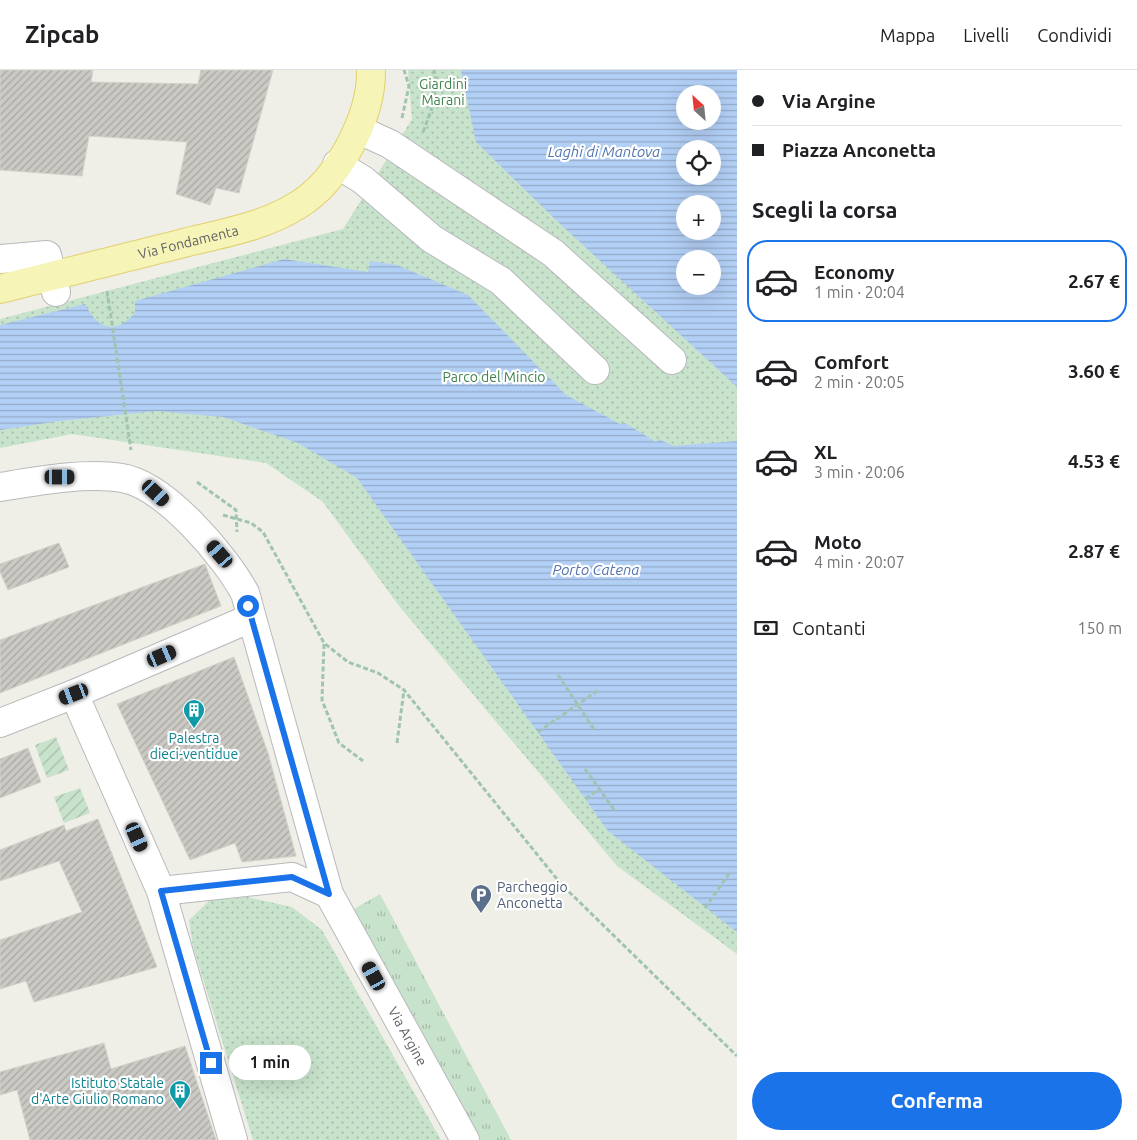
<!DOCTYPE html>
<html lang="it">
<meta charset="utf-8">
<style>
:root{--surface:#fff;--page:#f2f2f2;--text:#202124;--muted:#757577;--line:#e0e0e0;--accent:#1a73e8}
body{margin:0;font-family:Ubuntu,sans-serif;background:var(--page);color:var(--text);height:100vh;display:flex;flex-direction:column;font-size:19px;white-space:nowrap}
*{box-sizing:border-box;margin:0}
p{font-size:16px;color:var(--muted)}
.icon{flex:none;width:28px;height:28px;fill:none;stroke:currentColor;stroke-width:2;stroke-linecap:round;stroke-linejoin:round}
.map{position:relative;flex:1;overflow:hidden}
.sheet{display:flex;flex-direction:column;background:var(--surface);width:400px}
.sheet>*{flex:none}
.top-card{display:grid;align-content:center;height:110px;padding:0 15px;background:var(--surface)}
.needle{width:32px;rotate:333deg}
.buttons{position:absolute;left:676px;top:15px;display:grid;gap:10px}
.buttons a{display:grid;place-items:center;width:45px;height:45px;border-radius:50%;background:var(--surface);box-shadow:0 5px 20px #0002;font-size:25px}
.end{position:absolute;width:22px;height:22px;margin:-11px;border:6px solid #1a73e8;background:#fff;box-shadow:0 0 0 2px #fff}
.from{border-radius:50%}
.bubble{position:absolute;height:35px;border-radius:18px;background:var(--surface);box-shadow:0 5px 20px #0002;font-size:16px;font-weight:600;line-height:35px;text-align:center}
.car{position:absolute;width:15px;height:30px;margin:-15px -8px;border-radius:6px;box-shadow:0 0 4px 1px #0007;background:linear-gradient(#222 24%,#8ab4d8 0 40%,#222 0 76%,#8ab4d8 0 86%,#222 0)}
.top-card b{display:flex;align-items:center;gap:18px;height:48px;font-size:19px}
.top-card b+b{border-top:1px solid var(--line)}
.top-card i{width:12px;height:12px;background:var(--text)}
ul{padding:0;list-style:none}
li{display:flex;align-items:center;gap:15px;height:82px;margin:0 10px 8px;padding:0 5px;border:2px solid transparent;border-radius:20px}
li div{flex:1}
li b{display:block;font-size:19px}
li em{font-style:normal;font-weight:600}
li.on{border-color:var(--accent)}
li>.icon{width:45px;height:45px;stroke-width:1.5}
h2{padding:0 15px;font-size:22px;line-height:60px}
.pay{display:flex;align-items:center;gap:12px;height:55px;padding:0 15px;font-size:19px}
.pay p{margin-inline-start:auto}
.cta{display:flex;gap:10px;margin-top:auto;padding:10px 15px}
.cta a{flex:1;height:58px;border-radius:30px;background:var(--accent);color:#fff;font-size:20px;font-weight:600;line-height:58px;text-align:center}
header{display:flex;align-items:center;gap:30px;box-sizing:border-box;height:70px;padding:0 25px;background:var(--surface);border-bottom:1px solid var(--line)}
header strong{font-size:24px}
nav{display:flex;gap:28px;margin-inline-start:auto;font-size:18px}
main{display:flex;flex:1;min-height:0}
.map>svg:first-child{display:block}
.grass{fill:url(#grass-tufts)}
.park{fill:url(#park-dots);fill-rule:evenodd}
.garden{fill:url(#garden-furrows)}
.water{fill:url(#water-rules);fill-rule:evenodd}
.building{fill:url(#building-hatch);stroke:#d3d1c7}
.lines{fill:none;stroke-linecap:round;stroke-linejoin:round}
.minor-casing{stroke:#b8b9bc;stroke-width:30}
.major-casing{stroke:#e1d06f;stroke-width:30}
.path{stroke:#a1c4b0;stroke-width:3;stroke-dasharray:5 2.5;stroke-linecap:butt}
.minor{stroke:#fff;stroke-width:28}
.major{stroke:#f6f4b6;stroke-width:28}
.route{stroke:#1a73e8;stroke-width:6}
.labels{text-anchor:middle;stroke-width:4.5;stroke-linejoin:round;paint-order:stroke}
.park-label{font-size:14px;fill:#41834d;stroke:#fff}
.street-label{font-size:14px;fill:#5f6166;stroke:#fff}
.culture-label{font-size:14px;fill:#0d838f;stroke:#fff}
.service-label{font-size:14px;fill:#4e5e75;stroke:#fff;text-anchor:start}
.water-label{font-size:15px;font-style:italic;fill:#5374af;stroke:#fff}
</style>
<header>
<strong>Zipcab</strong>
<nav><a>Mappa</a><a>Livelli</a><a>Condividi</a></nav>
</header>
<main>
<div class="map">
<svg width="737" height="1070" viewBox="0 0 737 1070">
<defs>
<pattern id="grass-tufts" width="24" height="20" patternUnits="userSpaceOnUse" patternTransform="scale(1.25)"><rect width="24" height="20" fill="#c8e3cb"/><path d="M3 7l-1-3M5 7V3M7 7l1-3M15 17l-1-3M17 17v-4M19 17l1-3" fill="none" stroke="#a6bba9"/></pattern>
<pattern id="park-dots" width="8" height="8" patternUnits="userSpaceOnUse" patternTransform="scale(1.25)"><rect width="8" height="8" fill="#c8e3cb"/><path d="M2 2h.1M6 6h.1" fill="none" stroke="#a6bba9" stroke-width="1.8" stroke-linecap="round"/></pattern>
<pattern id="garden-furrows" width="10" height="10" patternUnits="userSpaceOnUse" patternTransform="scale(1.25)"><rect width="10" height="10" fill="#c8e3cb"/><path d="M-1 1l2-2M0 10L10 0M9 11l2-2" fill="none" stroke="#a6bba9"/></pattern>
<pattern id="water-rules" width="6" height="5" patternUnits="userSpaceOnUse" patternTransform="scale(1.25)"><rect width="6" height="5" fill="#b2cff5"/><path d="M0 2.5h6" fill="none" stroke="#94abca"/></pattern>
<pattern id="building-hatch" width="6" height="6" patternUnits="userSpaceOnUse" patternTransform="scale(1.25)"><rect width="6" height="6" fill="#cbc9c4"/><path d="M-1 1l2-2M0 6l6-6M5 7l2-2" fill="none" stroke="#a8a7a3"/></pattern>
</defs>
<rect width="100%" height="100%" fill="#efefe8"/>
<!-- grass -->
<polygon class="grass" points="380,824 511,1070 480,1070 354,839"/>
<!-- park -->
<g class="park">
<path d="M408,0H737V884L617,796L399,536L323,432L266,393L72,364L0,378V249L343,159L412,49ZM685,24H712V51H685ZM685,79H712V106H685ZM685,134H712V161H685ZM685,189H712V216H685Z"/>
<polygon points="247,827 292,837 322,860 441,1070 253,1070 193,877 189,850 210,830"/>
</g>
<!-- garden -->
<g class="garden">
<polygon points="56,667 69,700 47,708 35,675"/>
<polygon points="80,718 90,743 64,753 54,727"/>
</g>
<!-- water -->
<g class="water">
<path d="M461,0H737V317L557,151L476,72ZM685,24H712V51H685ZM685,79H712V106H685ZM685,134H712V161H685ZM685,189H712V216H685Z"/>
<path d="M284,189L368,202L370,191L397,195L468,225L566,325L620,354L625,353L656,372L659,369L673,376L737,371V862L608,761L357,408L298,373L223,347L156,341L60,351L0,360V255L85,234C98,260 115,265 135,243V231Z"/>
</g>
<!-- building -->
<g class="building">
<polygon points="0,0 93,0 91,12 198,14 201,0 273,0 239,123 216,118 210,135 176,124 187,72 89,66 82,106 0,100"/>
<polygon points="59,473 69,497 8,520 0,502 0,494"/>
<polygon points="205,494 221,536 0,623 0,570"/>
<polygon points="234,587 268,683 296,786 242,792 235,773 190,790 117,634"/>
<polygon points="28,678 41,712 0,728 0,689"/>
<polygon points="98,749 157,897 34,932 26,911 0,919 0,870 82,842 59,791 0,811 0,780 64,755 66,761"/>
<polygon points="104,973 111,999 185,976 216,1070 30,1070 17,1020 0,1025 0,1002"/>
</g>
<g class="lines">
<!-- minor casing -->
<g class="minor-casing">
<g id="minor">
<polyline points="359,60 390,74 553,183 672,290"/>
<polyline points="337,94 363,110 432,169 501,211 595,300"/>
<polyline points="0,189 47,185 56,222"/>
<path id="s1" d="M0,417C37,411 85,402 122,408C165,415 225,486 245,523L329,824L465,1070"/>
<polyline points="74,624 161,821 233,1070"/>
<polyline points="0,653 74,624 251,548"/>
<polyline points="161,821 292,807 329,824"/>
</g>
</g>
<!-- major casing -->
<g class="major-casing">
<g id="major">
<path id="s2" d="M0,219C60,204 120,189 180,174C219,164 264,157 298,135C338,111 372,46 371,0"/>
</g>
</g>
<!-- path -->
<g class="path">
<polyline points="402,48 409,16 404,0"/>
<path d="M423,62C431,41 439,23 434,0"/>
<polyline points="107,221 131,380"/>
<polyline points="197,412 236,440 237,462"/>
<polyline points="223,445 251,453 263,462 324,573 348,592 378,603 404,620 561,814 737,986"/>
<polyline points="324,574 322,630 339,673 363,691"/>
<polyline points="558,605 595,661"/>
<polyline points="538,662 597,621"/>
<polyline points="397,673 404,620"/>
<polyline points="585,699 615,741"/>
<polyline points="586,729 599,719"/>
<polyline points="705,838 731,801"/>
</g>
<!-- minor -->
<use href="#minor" class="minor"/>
<!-- major -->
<use href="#major" class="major"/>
</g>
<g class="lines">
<!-- route -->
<polyline class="route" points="211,993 161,821 292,807 329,824 248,536"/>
</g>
<!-- icons -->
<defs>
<g id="building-pin" transform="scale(1.125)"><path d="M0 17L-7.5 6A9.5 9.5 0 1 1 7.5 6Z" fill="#0f9aa8" stroke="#fff"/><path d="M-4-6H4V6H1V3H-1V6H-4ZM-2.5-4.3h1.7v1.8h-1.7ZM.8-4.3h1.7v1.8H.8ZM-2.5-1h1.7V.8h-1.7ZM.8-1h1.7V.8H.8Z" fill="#fff"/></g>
<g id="parking-pin" transform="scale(1.125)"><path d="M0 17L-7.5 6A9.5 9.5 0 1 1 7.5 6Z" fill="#5c6f8a" stroke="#fff"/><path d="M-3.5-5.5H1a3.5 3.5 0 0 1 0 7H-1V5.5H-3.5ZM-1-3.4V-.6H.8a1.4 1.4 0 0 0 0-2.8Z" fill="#fff"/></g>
</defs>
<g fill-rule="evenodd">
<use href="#building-pin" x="194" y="640"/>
<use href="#parking-pin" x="481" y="825"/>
<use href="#building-pin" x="180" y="1021"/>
</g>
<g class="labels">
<!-- park labels -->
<g class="park-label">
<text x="443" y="19">Giardini<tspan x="443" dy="16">Marani</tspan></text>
<text x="494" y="312">Parco del Mincio</text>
</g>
<!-- street labels -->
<g class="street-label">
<text dy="5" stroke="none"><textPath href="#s2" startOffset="194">Via Fondamenta</textPath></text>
<text dy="5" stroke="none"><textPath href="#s1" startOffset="770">Via Argine</textPath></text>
</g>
<!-- culture labels -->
<g class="culture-label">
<text x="194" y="673">Palestra<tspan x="194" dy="16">dieci-ventidue</tspan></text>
<text x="164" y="1018" text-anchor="end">Istituto Statale<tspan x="164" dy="16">d'Arte Giulio Romano</tspan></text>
</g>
<!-- service labels -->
<g class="service-label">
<text x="497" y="822">Parcheggio<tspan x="497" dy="16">Anconetta</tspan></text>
</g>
<!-- water labels -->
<g class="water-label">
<text x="604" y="87">Laghi di Mantova</text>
<text x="596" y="505">Porto Catena</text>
</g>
</g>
</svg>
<div class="buttons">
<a><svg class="needle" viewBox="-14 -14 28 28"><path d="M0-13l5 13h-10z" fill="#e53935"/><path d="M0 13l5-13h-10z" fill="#757577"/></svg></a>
<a><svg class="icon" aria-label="locate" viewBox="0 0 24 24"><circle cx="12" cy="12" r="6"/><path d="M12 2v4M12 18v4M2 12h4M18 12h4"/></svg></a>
<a>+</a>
<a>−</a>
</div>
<i class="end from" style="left:248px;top:536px"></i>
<i class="end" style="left:211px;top:993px"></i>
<div class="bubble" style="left:229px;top:975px;width:82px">1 min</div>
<i class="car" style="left:60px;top:407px;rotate:90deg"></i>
<i class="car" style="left:156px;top:423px;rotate:133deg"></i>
<i class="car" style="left:220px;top:484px;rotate:319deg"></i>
<i class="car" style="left:162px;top:586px;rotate:67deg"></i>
<i class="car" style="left:74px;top:624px;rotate:249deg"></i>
<i class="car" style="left:137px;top:767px;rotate:156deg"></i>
<i class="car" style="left:374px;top:906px;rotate:331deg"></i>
</div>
<section class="sheet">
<div class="top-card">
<b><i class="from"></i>Via Argine</b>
<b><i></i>Piazza Anconetta</b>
</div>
<h2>Scegli la corsa</h2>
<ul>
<li class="on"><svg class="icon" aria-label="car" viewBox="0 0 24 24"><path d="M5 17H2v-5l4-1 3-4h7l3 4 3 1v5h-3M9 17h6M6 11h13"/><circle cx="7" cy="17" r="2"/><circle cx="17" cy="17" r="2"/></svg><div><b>Economy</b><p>1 min · 20:04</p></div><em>2.67 €</em></li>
<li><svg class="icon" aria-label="car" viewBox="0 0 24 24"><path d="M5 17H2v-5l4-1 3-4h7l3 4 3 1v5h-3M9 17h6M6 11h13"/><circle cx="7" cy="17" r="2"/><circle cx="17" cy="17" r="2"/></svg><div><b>Comfort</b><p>2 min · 20:05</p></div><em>3.60 €</em></li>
<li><svg class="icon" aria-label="car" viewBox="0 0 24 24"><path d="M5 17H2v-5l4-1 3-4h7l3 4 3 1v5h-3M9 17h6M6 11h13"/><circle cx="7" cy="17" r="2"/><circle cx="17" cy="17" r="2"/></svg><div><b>XL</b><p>3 min · 20:06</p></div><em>4.53 €</em></li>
<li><svg class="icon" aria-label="car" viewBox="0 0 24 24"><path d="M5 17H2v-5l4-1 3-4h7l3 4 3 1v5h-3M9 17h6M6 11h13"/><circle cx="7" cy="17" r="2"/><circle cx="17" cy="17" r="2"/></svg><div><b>Moto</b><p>4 min · 20:07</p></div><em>2.87 €</em></li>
</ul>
<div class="pay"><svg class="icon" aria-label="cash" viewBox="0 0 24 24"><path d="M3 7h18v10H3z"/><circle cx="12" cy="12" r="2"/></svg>Contanti<p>150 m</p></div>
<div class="cta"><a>Conferma</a></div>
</section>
</main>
